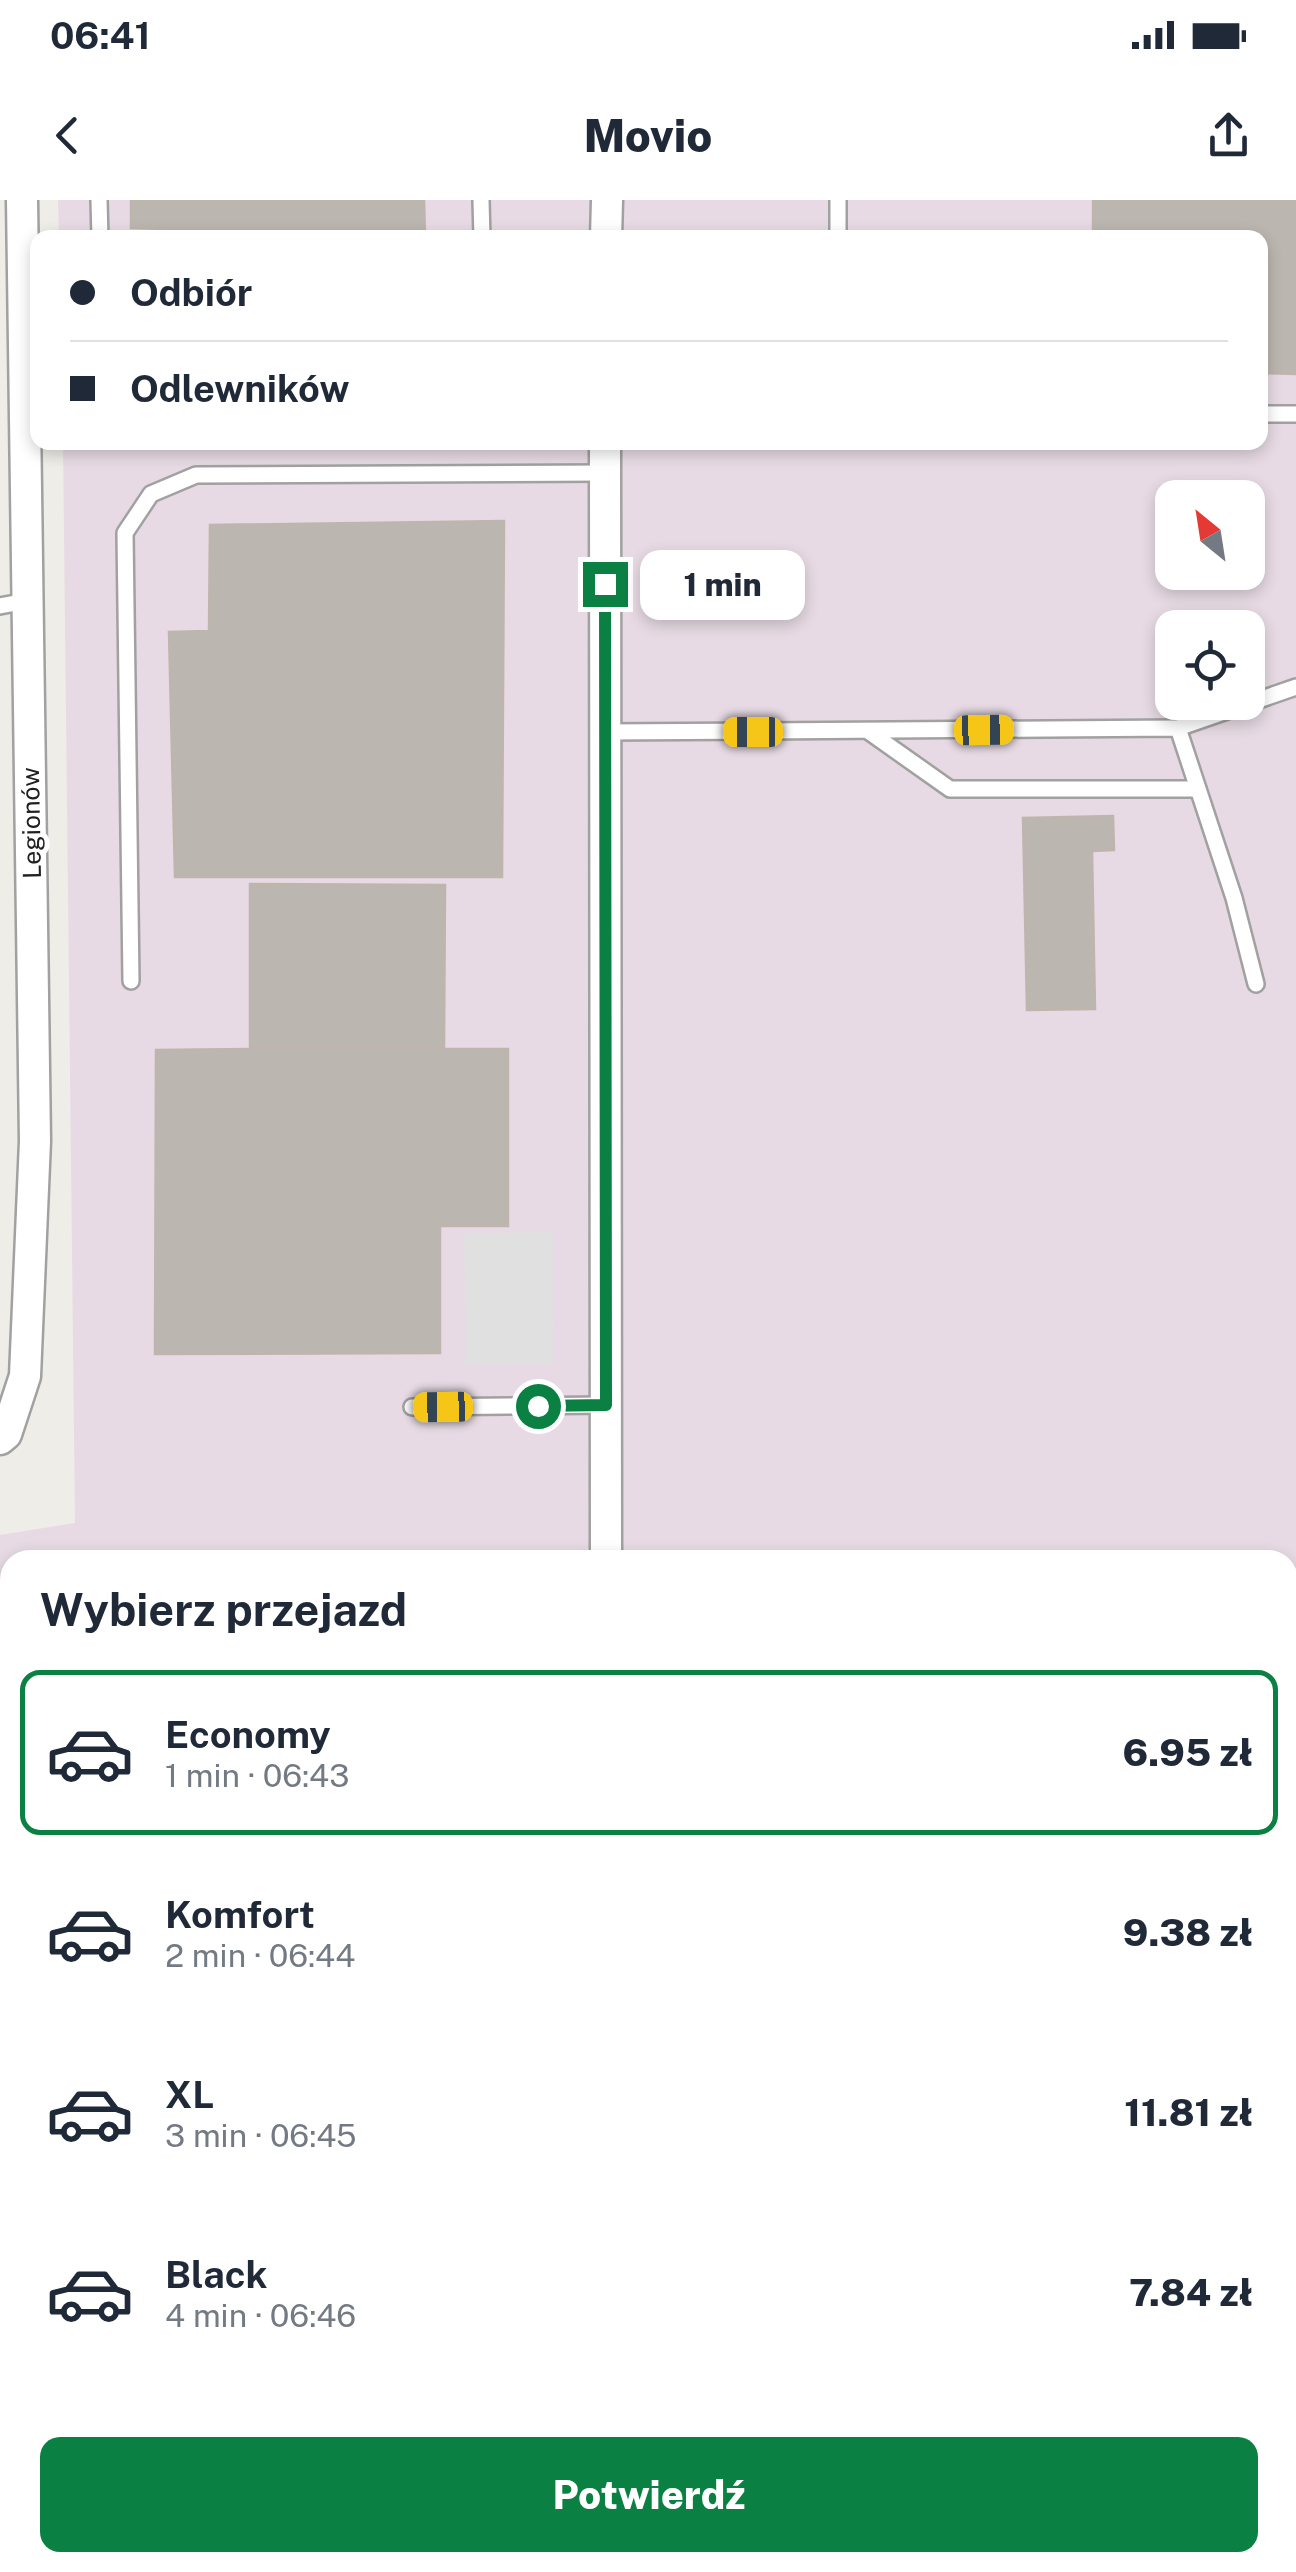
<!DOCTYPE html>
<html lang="pl">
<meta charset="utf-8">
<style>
:root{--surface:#fff;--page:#f6f6f7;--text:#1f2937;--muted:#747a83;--line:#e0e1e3;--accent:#0b8043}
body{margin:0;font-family:"Public Sans",sans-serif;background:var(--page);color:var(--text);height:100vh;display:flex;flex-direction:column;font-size:38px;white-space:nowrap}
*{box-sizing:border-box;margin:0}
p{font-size:32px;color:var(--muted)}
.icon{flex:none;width:55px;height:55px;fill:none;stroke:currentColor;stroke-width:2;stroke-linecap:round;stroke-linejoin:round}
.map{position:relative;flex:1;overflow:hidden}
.details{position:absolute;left:0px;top:1350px;width:1298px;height:1022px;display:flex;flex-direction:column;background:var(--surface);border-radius:30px 30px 0 0;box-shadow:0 5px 15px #0003}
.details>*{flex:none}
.banner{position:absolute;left:30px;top:30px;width:1238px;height:220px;border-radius:20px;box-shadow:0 5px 15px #0003;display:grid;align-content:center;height:220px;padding:0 40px;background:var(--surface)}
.needle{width:65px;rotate:330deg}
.tools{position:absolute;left:1155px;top:280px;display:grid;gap:20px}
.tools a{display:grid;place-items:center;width:110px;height:110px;border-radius:20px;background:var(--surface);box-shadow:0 5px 15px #0003;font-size:50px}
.end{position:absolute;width:45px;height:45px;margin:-22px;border:12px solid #0b8043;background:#fff;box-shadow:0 0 0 5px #fff}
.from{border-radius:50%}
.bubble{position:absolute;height:70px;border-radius:20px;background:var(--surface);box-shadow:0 5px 15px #0003;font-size:32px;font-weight:800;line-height:70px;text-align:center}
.car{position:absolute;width:30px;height:60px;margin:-30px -15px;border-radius:12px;box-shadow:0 0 8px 2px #0007;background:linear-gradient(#f5c518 24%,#345 0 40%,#f5c518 0 76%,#345 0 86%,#f5c518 0)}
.banner b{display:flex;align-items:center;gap:35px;height:95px;font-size:38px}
.banner b+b{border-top:2px solid var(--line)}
.banner i{width:25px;height:25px;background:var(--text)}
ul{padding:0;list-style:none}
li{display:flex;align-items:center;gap:30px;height:165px;margin:0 20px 15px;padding:0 20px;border:5px solid transparent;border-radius:20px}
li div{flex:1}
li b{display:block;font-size:38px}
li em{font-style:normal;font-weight:800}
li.active{border-color:var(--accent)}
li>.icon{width:90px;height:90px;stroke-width:1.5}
h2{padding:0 40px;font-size:45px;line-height:120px}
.primary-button{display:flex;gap:20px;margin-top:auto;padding:20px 40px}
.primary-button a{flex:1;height:115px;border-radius:20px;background:var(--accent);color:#fff;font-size:40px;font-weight:800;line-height:115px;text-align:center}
.status{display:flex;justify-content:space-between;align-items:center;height:70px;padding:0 50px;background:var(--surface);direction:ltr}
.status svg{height:28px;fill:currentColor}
header{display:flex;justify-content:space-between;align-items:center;height:130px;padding:0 40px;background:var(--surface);font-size:45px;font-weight:800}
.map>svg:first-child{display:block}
.industrial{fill:#e7dae4;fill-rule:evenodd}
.parking{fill:#e0e0e0}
.building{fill:#bcb6b1;stroke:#bfb5ac;stroke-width:2.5}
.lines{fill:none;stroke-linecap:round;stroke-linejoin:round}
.lane-casing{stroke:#a1a1a1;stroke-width:20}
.street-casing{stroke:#a1a1a1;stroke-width:35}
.lane{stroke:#fff;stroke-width:15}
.street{stroke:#fff;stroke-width:30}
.rail{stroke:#6e6e6e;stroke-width:8;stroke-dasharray:20 20;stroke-linecap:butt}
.route{stroke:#0b8043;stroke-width:12}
.labels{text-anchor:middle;stroke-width:10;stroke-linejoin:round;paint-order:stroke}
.street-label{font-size:25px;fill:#202020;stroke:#fff}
</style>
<div class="status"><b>06:41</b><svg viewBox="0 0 49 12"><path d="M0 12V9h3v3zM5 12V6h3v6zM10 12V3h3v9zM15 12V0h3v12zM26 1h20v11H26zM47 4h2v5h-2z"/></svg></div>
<header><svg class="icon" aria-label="back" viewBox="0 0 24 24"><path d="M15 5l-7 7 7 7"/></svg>Movio<svg class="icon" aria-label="share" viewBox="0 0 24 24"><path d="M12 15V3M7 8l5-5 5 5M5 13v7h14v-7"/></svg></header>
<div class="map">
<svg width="1296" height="2372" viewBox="0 0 1296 2372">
<rect width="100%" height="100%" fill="#efede8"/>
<!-- industrial -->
<path class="industrial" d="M58,0H1296V2372H0V1335L75,1323L63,243L1260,242V38H59ZM1172,298H1248V372H1172ZM1172,428H1248V502H1172ZM10,1360H1288V2362H10Z"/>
<!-- parking -->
<polygon class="parking" points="553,1032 554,1164 466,1165 464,1033"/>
<!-- building -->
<g class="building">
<polygon points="131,0 424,0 425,38 168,38 168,29 131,28"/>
<polygon points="1093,0 1296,0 1296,174 1260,173 1260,38 1093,38"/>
<polygon points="504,321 502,677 175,677 169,432 209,431 210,325"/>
<polygon points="1113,616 1114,650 1092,651 1095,809 1027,810 1023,618"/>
<polygon points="250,684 445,685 444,849 250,849"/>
<polygon points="250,849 508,849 508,1026 440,1026 440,1153 155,1154 156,850"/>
<rect x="1288" y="1682" width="8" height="46"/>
</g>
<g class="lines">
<!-- lane casing -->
<g class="lane-casing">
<g id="lane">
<polyline points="99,0 100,38"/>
<polyline points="481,0 482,38"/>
<polyline points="838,38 838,0"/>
<polyline points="1260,214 1296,214"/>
<polyline points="0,406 27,401"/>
<polyline points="1178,528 1296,487"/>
<polyline points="868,531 950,589 1198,589"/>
<polyline points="606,532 1178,528 1234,698 1256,784"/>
<polyline points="131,781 125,333 151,294 196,275 604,273"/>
<polyline points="412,1207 606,1205"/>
<polyline points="1288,1432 1296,1432"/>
<polyline points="1288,1634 1296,1633"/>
<polyline points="1288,2351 1296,2351"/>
</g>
</g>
<!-- street casing -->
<g class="street-casing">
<g id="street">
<polyline points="606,38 607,0"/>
<polyline points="605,242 606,1360"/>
<polyline points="0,1239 6,1234 25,1176 35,941 22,0"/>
<polyline points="605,2372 605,2362"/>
</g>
</g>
<!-- lane -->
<use href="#lane" class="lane"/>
<!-- street -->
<use href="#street" class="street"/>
<!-- rail -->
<g class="rail">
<polyline points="1288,2146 1296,2146"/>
<polyline points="0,2147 10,2147"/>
<polyline points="0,2175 10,2175"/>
<polyline points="1288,2176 1296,2176"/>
<polyline points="1288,2229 1296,2230"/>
<polyline points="1288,2259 1296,2260"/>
<polyline points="0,2308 10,2308"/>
</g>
</g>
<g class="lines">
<!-- route -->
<polyline class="route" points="538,1206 606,1205 605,384"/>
</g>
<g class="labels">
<!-- street labels -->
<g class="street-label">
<text transform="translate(31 623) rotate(-91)" y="9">Legionów</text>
</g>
</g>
</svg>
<div class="tools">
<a><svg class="needle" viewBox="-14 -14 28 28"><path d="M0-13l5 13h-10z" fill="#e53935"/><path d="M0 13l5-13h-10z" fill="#747a83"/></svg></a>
<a><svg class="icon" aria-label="locate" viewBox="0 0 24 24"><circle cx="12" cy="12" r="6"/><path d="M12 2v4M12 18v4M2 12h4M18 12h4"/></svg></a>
</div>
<i class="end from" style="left:538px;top:1206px"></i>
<i class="end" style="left:605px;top:384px"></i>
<div class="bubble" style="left:640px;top:350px;width:165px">1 min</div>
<i class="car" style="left:984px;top:530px;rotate:89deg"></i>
<i class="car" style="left:753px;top:532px;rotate:270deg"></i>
<i class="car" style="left:443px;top:1207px;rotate:269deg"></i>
<div class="banner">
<b><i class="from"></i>Odbiór</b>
<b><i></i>Odlewników</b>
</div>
<section class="details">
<h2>Wybierz przejazd</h2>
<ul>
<li class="active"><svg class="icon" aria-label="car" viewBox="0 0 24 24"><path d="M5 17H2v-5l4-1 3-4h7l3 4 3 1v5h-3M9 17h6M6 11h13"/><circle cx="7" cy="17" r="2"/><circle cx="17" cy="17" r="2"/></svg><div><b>Economy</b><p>1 min · 06:43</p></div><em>6.95 zł</em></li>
<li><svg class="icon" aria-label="car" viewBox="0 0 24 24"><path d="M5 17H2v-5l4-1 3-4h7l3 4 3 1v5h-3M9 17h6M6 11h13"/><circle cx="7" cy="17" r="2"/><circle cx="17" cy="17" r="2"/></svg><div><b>Komfort</b><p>2 min · 06:44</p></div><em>9.38 zł</em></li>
<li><svg class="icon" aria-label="car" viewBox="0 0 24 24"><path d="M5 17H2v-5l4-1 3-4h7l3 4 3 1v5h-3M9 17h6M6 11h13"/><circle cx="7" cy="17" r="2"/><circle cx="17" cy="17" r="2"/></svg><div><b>XL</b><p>3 min · 06:45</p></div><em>11.81 zł</em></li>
<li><svg class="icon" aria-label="car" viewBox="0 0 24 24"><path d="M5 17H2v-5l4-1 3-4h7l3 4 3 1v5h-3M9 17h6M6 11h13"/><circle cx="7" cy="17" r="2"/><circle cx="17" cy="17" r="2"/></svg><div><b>Black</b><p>4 min · 06:46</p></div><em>7.84 zł</em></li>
</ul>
<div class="primary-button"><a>Potwierdź</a></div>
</section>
</div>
